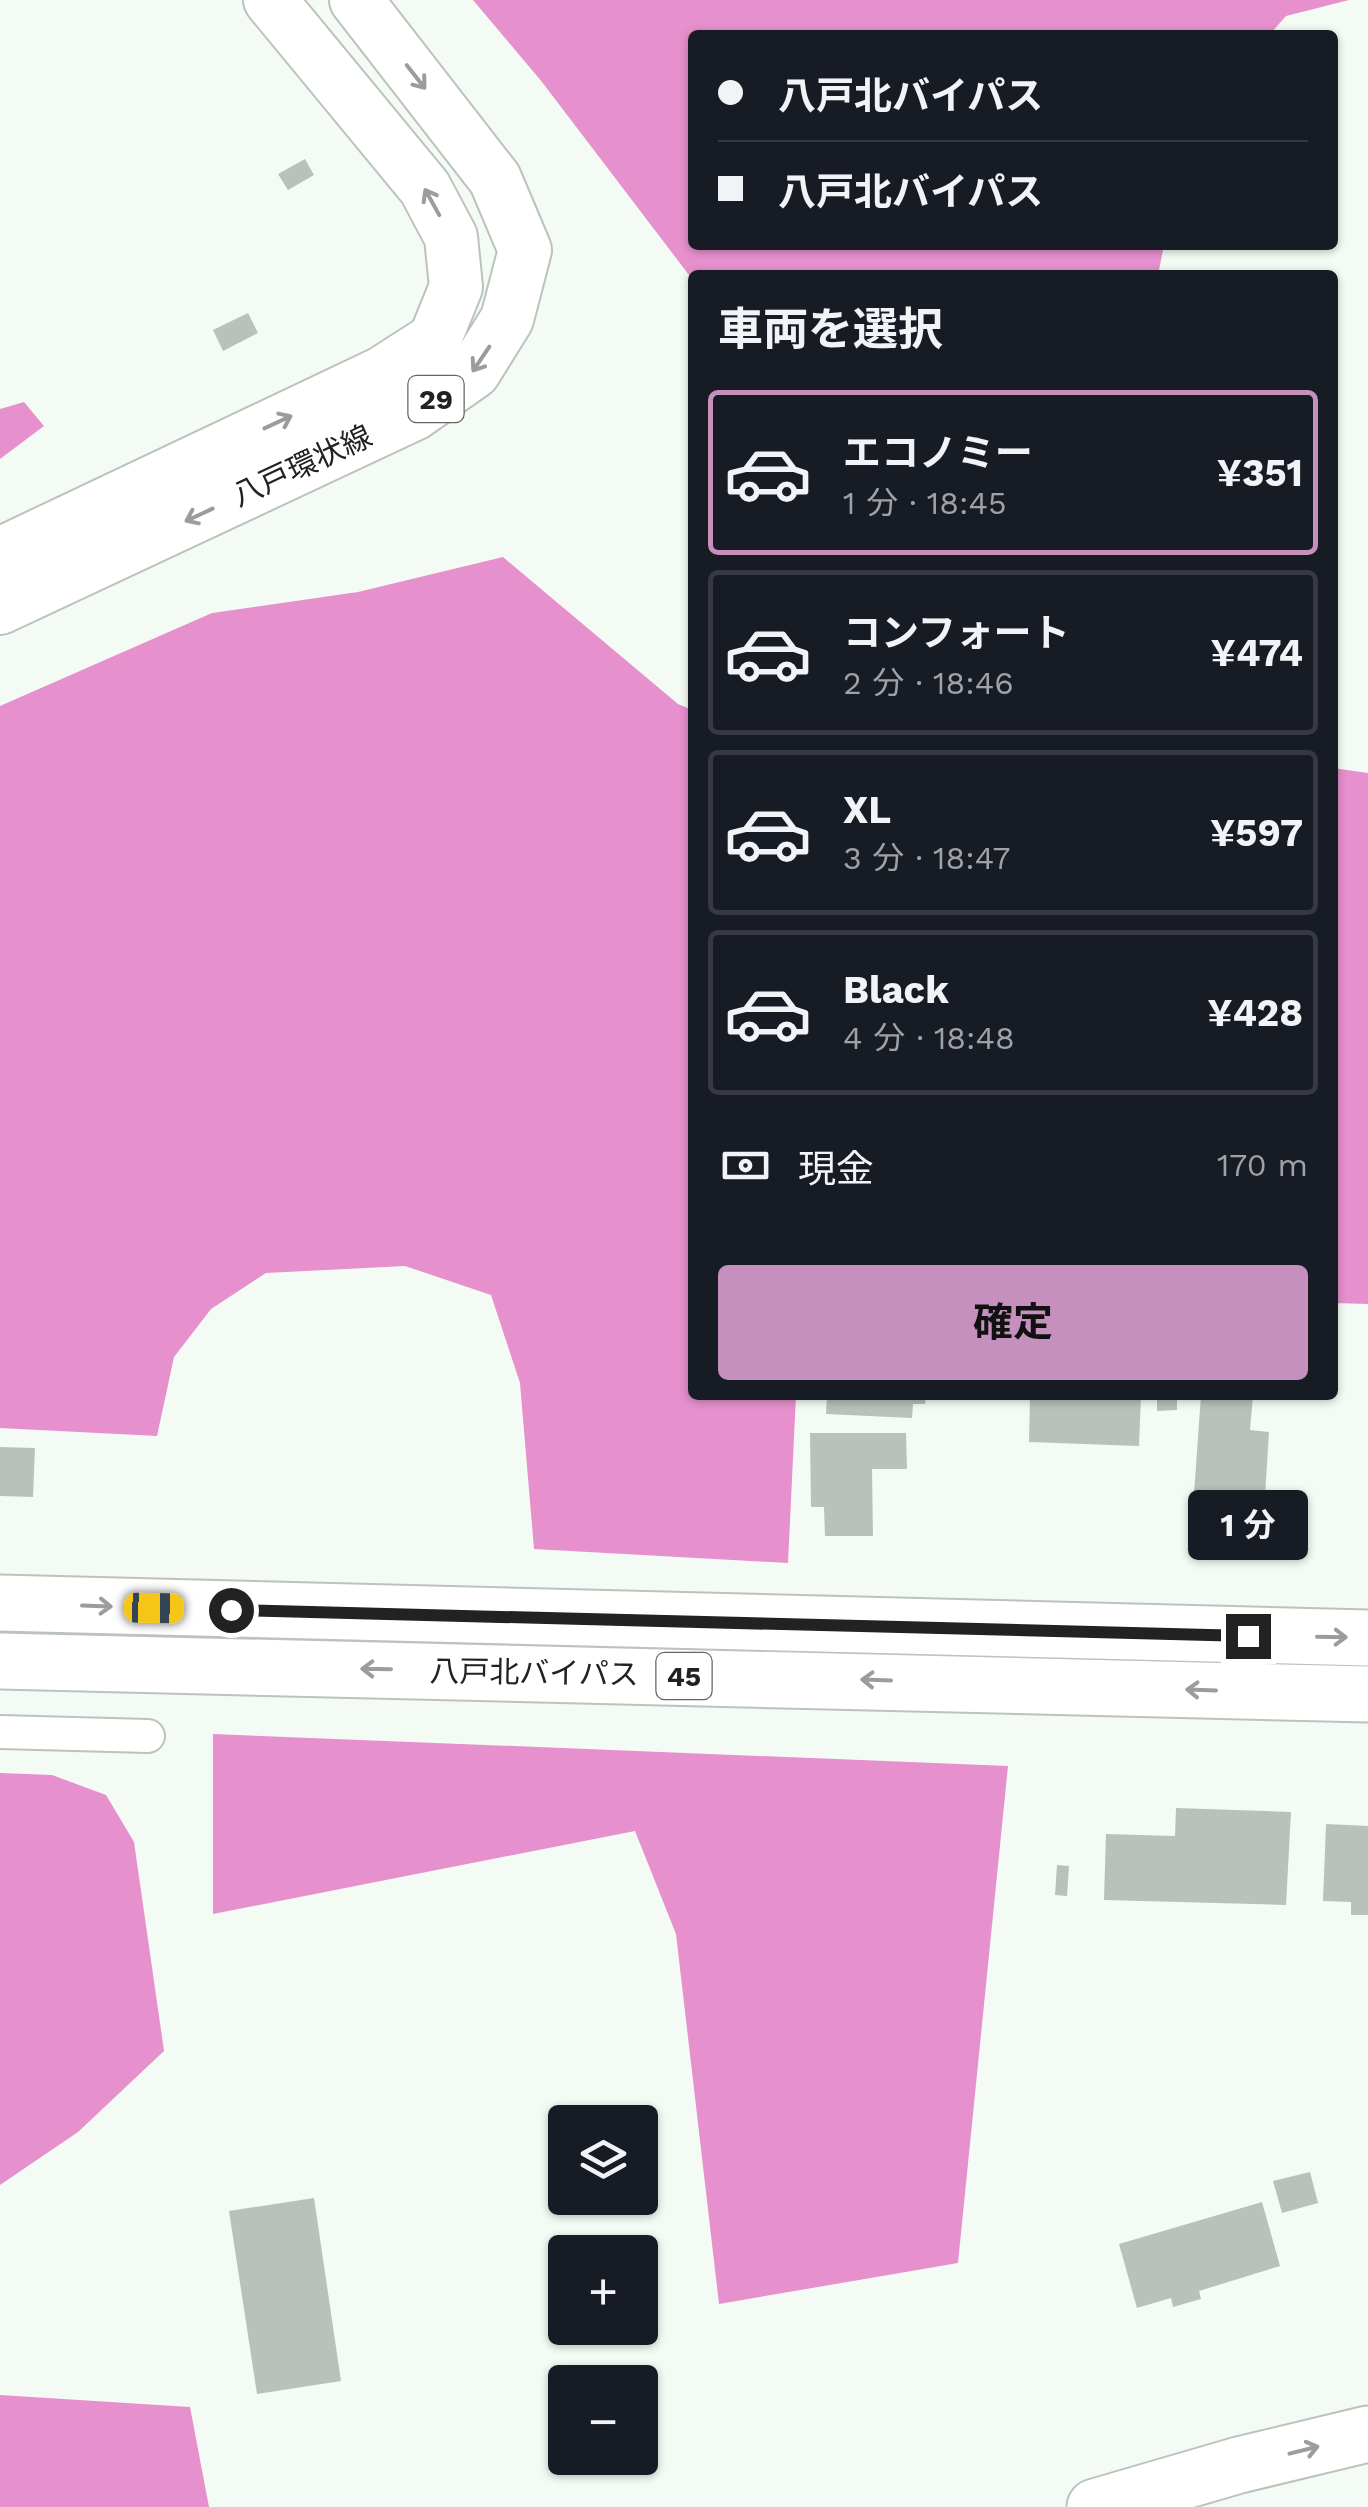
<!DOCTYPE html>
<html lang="ja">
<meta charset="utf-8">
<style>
:root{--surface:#171b24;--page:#242831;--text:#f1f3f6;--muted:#9ea1a6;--line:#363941;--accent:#c590bd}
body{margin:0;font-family:"Work Sans","Noto Sans JP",sans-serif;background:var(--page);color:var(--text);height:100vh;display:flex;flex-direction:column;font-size:38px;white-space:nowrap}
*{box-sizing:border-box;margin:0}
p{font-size:32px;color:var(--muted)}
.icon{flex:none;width:55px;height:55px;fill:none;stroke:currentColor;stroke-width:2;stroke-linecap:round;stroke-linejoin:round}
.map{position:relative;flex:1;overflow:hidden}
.sheet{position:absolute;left:688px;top:270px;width:650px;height:1130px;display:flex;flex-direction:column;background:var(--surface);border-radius:10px;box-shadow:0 2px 8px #0004}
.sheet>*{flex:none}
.banner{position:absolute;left:688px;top:30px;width:650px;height:220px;border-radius:10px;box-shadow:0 2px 8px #0004;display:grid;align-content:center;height:220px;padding:0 30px;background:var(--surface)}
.fabs{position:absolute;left:548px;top:2105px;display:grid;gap:20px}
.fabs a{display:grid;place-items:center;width:110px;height:110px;border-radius:10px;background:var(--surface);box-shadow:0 2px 8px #0004;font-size:50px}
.end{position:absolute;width:45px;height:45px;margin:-22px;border:12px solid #212321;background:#fff;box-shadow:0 0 0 5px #fff}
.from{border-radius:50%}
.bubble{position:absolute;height:70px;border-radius:10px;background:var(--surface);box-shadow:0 2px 8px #0004;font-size:32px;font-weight:700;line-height:70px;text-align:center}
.car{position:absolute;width:30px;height:60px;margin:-30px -15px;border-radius:12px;box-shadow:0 0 8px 2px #0007;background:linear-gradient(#f5c518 24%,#345 0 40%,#f5c518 0 76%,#345 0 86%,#f5c518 0)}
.banner b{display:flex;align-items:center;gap:35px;height:95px;font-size:38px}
.banner b+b{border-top:2px solid var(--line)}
.banner i{width:25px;height:25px;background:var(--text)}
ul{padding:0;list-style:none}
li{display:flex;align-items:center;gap:30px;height:165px;margin:0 20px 15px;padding:0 10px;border:5px solid var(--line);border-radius:10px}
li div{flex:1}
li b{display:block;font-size:38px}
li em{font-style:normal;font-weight:700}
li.current{border-color:var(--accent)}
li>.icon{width:90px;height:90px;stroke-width:1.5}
h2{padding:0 30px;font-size:45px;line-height:120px}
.pay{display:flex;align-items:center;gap:25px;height:110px;padding:0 30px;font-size:38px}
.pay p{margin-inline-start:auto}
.action{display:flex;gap:20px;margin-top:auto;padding:20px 30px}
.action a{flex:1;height:115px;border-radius:10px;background:var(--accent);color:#111;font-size:40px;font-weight:700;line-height:115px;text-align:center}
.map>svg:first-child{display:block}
.forest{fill:#e690ce}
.building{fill:#b9c1ba}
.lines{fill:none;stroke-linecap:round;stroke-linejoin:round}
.street-casing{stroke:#bbc3bc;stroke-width:36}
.primary-casing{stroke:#bbc3bc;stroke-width:56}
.highway-casing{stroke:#bbc3bc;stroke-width:59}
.street{stroke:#fff;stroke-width:32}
.primary{stroke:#fff;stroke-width:52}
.highway{stroke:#fff;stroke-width:55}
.oneway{stroke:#9b9c9b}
.route{stroke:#212321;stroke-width:12}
.labels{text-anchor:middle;stroke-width:8;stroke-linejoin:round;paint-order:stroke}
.shield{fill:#fff;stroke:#646564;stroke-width:2.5}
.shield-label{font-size:28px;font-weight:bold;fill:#212321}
.street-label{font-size:30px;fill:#212321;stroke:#fff}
</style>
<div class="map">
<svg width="1368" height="2507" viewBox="0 0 1368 2507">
<rect width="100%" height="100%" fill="#f3fbf4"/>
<!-- forest -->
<g class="forest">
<polygon points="473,0 1349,0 1286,16 1269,35 692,35 692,245 1164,245 1158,275 692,275 692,279 542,82"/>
<polygon points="24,402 44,426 0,459 0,409"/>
<polygon points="503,557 678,704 692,710 692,1395 796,1395 788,1563 534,1549 520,1383 491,1295 405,1266 266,1273 211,1309 174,1357 157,1436 0,1428 0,706 212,613 358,592"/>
<polygon points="1333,768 1368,773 1368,1304 1333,1303"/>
<polygon points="213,1734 1008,1766 958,2263 719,2304 676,1934 635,1831 213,1914"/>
<polygon points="0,1773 52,1775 106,1795 134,1842 164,2051 78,2132 0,2185"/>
<polygon points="0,2395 190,2407 209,2507 0,2507"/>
</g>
<!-- building -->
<g class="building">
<polygon points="305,159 314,175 288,190 278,174"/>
<polygon points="248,313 258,333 223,351 213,330"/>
<polygon points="827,1395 926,1395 925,1404 913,1404 912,1418 826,1414"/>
<polygon points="1030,1395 1141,1395 1139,1446 1029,1442"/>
<polygon points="1157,1395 1177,1395 1177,1410 1157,1411"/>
<polygon points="1201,1395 1253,1395 1250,1430 1269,1432 1264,1512 1193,1508"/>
<polygon points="810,1433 906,1433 907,1469 872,1469 873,1536 825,1536 824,1507 811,1507"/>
<polygon points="0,1447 35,1448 33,1497 0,1496"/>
<polygon points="1176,1808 1291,1812 1286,1905 1104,1900 1106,1834 1175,1836"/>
<polygon points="1326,1824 1368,1826 1368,1915 1351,1915 1351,1902 1323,1901"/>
<polygon points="1057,1865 1069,1866 1067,1896 1055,1895"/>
<polygon points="1310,2172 1318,2203 1282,2213 1273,2181"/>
<polygon points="314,2198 341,2381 257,2394 229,2211"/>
<polygon points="1262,2202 1280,2266 1199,2291 1201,2299 1173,2307 1171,2298 1137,2308 1119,2244"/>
</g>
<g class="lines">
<!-- street casing -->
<g class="street-casing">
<polyline id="street" points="0,1732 148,1736"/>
</g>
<!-- primary casing -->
<g class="primary-casing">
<g id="primary">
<polyline points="0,554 382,373 435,339 456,287 451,237 425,188 270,0"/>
<polyline points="0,608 414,414 474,372 507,319 525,250 495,179 356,0"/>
</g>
</g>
<!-- highway casing -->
<g class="highway-casing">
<g id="highway">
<polyline points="0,1603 1368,1638"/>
<polyline points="0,1661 1368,1694"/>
<polyline points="1095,2507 1239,2465 1368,2434"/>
</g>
</g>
<!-- street -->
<use href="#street" class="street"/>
<!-- primary -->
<use href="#primary" class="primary"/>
<!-- highway -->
<use href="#highway" class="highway"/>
</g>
<!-- one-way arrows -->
<defs><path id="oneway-shaft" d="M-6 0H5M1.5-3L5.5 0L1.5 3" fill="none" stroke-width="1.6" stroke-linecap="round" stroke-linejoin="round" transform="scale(2.5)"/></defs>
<g class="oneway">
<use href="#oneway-shaft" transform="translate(416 77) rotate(52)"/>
<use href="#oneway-shaft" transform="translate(432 202) rotate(-119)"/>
<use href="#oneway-shaft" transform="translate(481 359) rotate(124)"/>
<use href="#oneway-shaft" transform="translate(278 422) rotate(-25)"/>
<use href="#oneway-shaft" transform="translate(199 515) rotate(155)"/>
<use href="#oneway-shaft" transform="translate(97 1606) rotate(2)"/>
<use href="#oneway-shaft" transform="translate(1332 1637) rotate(1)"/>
<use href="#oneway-shaft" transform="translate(376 1669) rotate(-179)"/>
<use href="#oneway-shaft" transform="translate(876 1680) rotate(-178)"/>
<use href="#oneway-shaft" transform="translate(1201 1690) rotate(-178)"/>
<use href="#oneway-shaft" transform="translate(1304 2450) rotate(-14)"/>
</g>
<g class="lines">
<!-- route -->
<polyline class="route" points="231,1610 1248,1636"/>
</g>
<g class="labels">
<!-- shield labels -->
<g class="shield">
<rect x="408.5" y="376" width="55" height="46" rx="8"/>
<rect x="656.5" y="1653" width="55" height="46" rx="8"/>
</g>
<g class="shield-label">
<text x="436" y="409">29</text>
<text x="684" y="1686">45</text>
</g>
<!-- street labels -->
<g class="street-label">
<text transform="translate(302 466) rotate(-25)" y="10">八戸環状線</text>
<text transform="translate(534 1673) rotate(1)" y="10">八戸北バイパス</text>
</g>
</g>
</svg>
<div class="fabs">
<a><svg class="icon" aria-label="layers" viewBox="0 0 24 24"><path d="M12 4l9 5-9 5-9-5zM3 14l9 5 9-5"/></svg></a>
<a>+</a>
<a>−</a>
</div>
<i class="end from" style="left:231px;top:1610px"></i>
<i class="end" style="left:1248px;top:1636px"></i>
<div class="bubble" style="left:1188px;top:1490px;width:120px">1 分</div>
<i class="car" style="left:154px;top:1608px;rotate:91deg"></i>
<div class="banner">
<b><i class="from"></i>八戸北バイパス</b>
<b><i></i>八戸北バイパス</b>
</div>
<section class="sheet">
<h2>車両を選択</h2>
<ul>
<li class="current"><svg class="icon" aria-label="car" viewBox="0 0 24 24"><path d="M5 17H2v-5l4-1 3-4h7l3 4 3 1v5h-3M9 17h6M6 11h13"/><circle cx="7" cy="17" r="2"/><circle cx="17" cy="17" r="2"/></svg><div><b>エコノミー</b><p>1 分 · 18:45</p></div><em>¥351</em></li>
<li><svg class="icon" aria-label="car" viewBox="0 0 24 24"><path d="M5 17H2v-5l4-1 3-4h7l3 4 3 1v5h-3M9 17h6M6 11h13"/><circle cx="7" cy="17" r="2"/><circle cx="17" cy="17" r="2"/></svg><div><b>コンフォート</b><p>2 分 · 18:46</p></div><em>¥474</em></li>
<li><svg class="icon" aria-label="car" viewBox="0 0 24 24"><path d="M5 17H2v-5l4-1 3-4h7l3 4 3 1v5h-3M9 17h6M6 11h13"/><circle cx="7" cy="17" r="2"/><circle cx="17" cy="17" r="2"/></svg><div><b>XL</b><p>3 分 · 18:47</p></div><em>¥597</em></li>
<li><svg class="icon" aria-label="car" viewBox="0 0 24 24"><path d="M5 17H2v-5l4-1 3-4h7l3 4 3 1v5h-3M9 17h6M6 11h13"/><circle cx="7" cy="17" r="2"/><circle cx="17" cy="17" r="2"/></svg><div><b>Black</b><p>4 分 · 18:48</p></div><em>¥428</em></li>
</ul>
<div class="pay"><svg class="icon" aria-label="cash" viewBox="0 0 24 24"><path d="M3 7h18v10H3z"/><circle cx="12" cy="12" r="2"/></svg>現金<p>170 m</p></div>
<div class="action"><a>確定</a></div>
</section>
</div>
